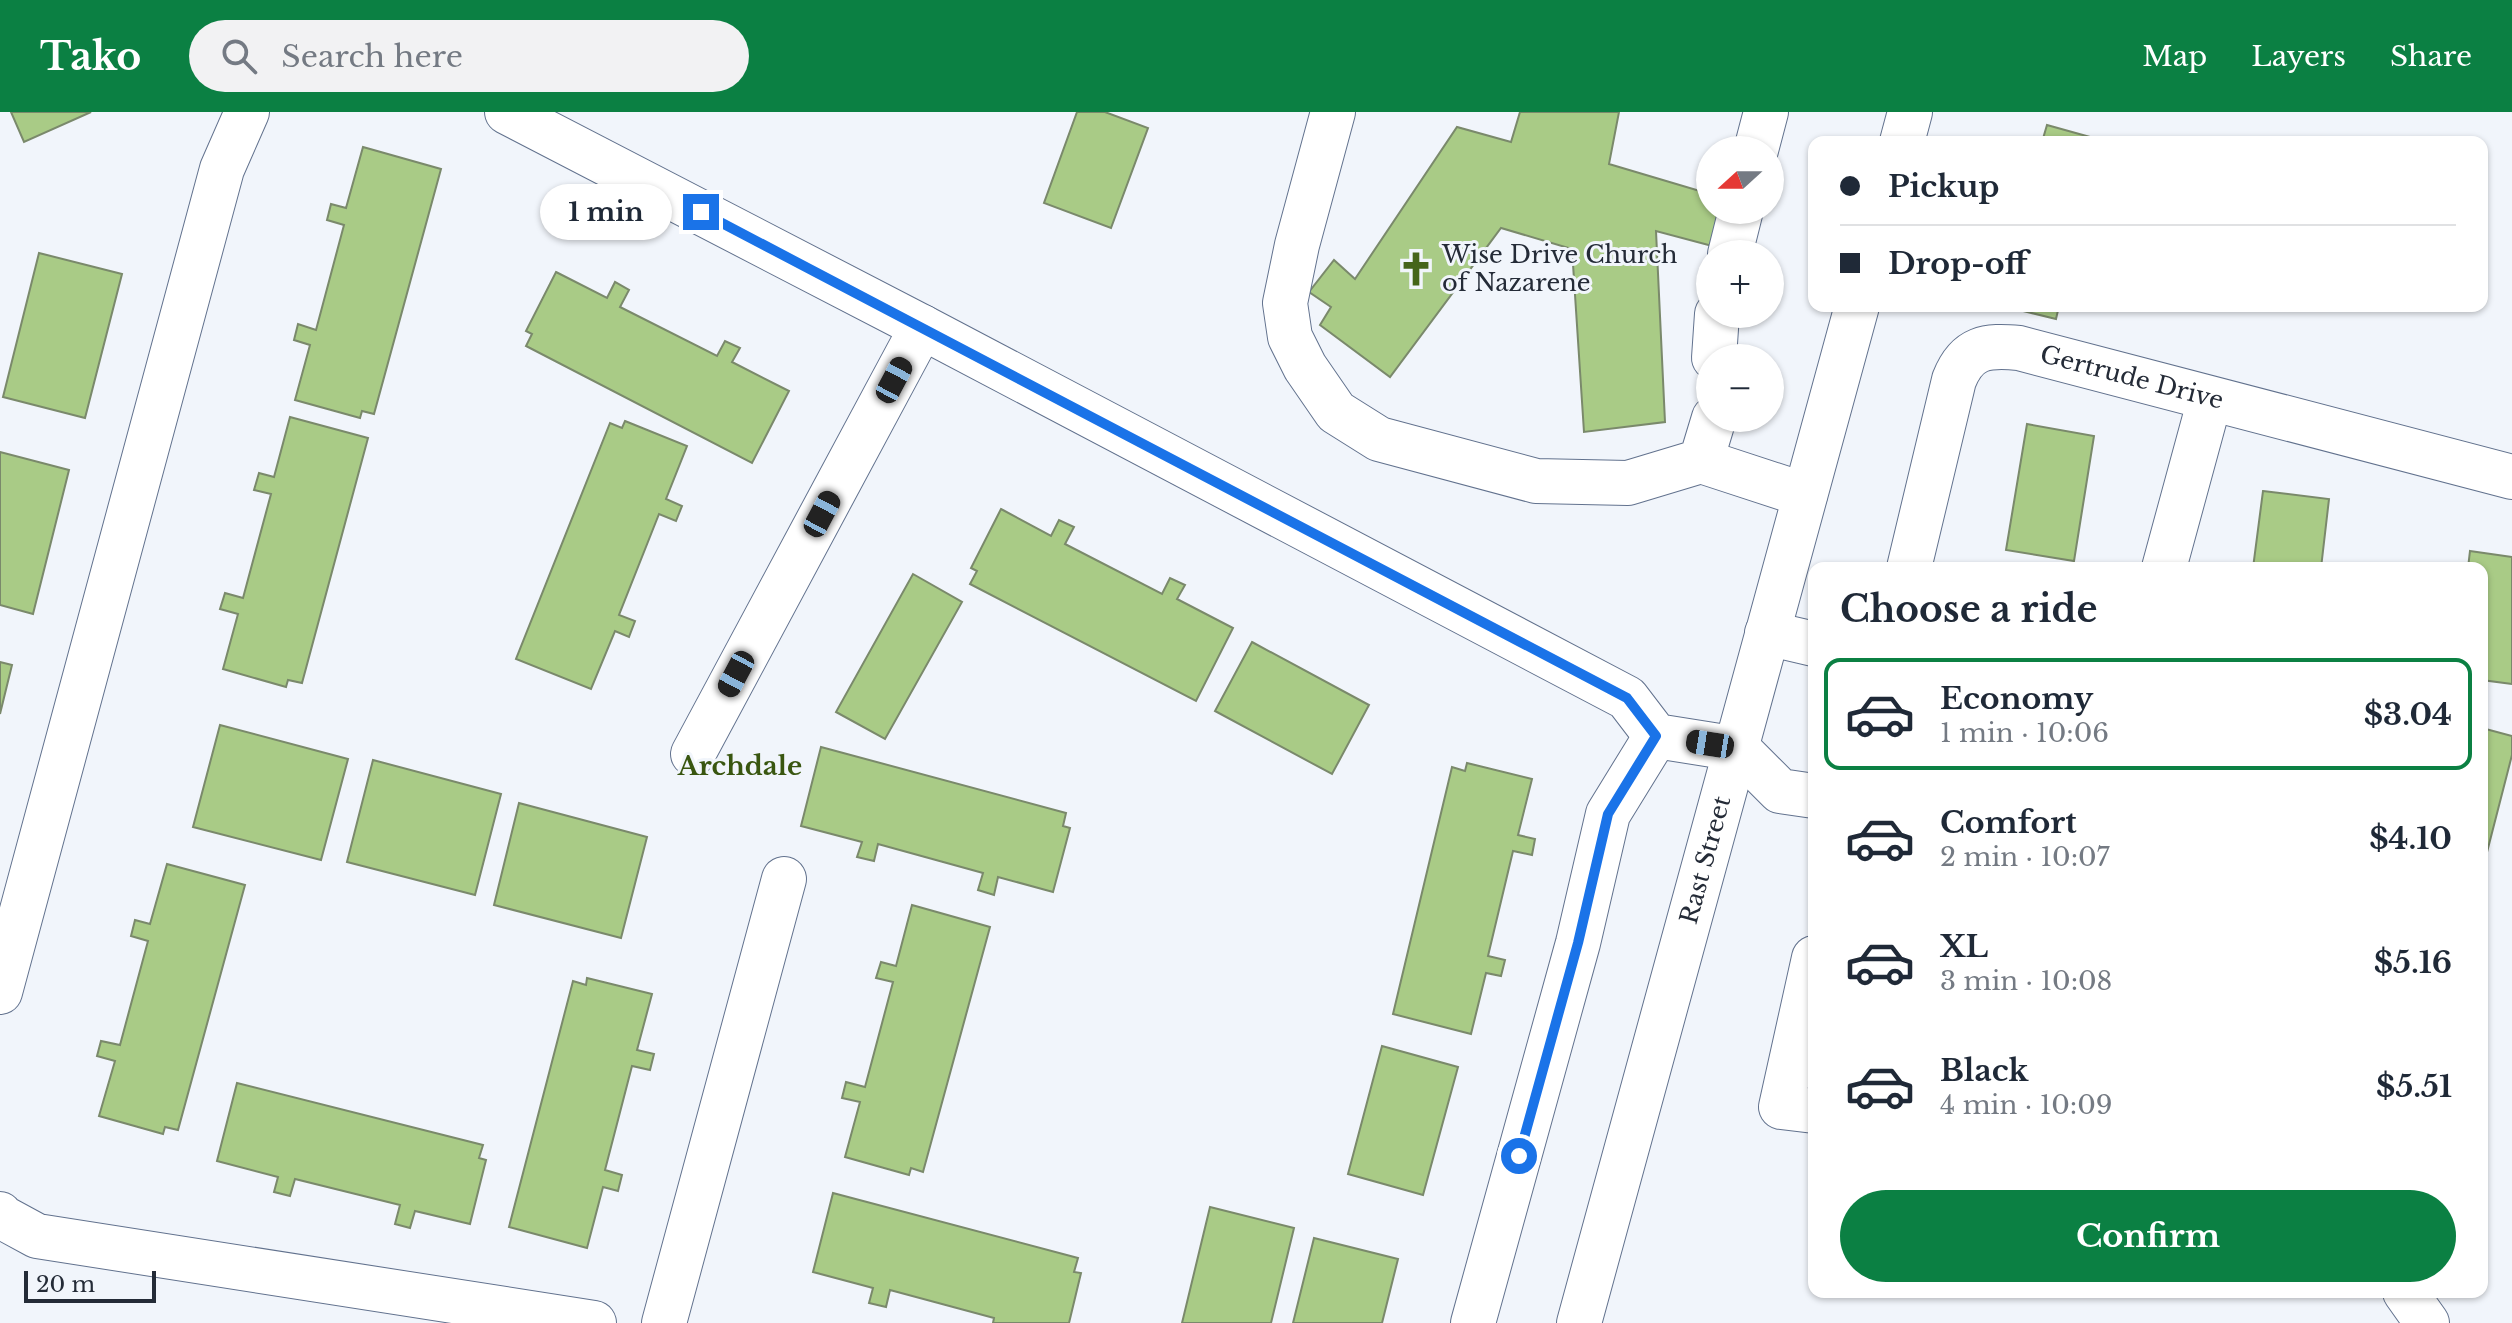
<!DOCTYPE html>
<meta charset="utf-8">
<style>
:root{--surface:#fff;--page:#f2f2f3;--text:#1f2937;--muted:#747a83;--line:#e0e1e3;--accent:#0b8043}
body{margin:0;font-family:"Libre Baskerville",serif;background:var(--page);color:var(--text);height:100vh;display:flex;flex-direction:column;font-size:30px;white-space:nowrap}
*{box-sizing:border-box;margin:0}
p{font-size:26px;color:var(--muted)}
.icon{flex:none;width:44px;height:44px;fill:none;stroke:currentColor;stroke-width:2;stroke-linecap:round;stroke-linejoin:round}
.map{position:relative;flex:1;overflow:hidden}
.sheet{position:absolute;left:1808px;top:450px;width:680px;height:736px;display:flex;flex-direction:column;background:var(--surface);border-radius:16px;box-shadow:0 2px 6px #0004}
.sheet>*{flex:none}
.hud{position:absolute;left:1808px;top:24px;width:680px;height:176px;border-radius:16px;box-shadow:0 2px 6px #0004;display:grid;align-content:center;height:176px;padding:0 32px;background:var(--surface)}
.needle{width:52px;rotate:249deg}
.buttons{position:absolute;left:1696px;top:24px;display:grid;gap:16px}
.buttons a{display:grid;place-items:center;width:88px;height:88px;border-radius:50%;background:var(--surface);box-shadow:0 2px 6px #0004;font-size:40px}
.scale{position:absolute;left:24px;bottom:20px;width:132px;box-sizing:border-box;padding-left:8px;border:4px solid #242b37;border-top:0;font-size:22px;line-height:28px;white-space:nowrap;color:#242b37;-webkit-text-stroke:6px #f1f5fb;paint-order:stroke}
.end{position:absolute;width:36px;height:36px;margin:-18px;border:10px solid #1a73e8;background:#fff;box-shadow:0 0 0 4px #fff}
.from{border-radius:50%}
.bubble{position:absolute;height:56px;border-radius:28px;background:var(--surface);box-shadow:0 2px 6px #0004;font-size:26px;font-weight:800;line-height:56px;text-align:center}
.car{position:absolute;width:24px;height:48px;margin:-24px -12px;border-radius:10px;box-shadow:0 0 6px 2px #0007;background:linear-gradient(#222 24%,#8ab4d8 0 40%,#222 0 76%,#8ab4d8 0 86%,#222 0)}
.hud b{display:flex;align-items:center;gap:28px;height:76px;font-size:30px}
.hud b+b{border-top:2px solid var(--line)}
.hud i{width:20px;height:20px;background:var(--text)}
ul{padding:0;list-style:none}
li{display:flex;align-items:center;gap:24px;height:112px;margin:0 16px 12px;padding:0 16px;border:4px solid transparent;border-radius:16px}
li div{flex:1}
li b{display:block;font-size:30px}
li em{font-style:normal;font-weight:800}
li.active{border-color:var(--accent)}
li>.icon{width:72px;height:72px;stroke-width:1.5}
h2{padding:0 32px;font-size:36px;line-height:96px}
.primary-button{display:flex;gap:16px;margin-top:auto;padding:16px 32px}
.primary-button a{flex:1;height:92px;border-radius:48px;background:var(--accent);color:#fff;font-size:32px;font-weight:800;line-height:92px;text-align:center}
header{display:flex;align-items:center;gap:48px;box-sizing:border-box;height:112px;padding:0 40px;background:var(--accent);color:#fff}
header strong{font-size:38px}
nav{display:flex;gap:44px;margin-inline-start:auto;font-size:28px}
.search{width:560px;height:72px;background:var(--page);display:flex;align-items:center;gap:20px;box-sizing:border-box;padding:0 28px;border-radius:44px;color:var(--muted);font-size:30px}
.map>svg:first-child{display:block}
.building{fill:#a9cb86;stroke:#7a896b;stroke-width:2}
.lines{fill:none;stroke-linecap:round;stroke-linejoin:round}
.minor-casing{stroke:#62728e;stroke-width:46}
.minor{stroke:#fff;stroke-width:44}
.route{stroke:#1a73e8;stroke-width:10}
.labels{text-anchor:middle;stroke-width:6;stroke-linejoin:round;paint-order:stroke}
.poi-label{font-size:24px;fill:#242b37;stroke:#f1f5fb;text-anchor:start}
.street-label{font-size:24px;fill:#242b37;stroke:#f1f5fb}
.neighbourhood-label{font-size:26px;font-weight:bold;fill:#395610;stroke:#f1f5fb}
</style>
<header>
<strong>Tako</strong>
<div class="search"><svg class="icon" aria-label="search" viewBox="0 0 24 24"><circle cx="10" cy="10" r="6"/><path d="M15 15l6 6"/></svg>Search here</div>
<nav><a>Map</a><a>Layers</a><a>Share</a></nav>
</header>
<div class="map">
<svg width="2512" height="1211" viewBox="0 0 2512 1211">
<rect width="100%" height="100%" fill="#f1f5fb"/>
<!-- building -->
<g class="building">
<polygon points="11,0 91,0 24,30"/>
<polygon points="1077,0 1105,0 1148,16 1111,116 1044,91"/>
<polygon points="1520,0 1619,0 1609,52 1710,82 1710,98 1726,98 1716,135 1656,119 1665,310 1584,320 1572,137 1501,116 1390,265 1320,213 1331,195 1309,180 1334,148 1355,167 1457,15 1511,30"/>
<polygon points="2047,13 2108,30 2042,30"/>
<polygon points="363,35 441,57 374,302 362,299 360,306 295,288 310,233 294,228 298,212 316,218 344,113 327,108 331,92 346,96"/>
<polygon points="39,141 122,162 85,306 3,285"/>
<polygon points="556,160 607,186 615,170 629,178 620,195 717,244 725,229 740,236 732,250 789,279 752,351 526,234 532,222 526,219"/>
<polygon points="2003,194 2059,194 2056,207"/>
<polygon points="290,305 368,326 302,571 288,568 286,575 223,557 238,502 220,497 225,481 243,486 271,382 254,378 259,361 274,365"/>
<polygon points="625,309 687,334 666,387 682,394 676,409 659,402 619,503 635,509 629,525 615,519 591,577 516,547 610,311 622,316"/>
<polygon points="2027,312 2094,324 2074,449 2006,438"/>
<polygon points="0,340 69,358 33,502 0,493"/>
<polygon points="2263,379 2329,387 2321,456 2253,456"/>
<polygon points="1001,397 1051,424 1059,408 1074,415 1065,432 1162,482 1170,466 1185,473 1177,487 1233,516 1196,589 970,472 977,459 971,456"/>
<polygon points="2470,439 2512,445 2512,572 2482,568 2482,456 2468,456"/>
<polygon points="913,462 962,490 885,627 836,600"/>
<polygon points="1252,530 1369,593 1332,662 1215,599"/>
<polygon points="0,550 12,553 0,602"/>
<polygon points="220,613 348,647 321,748 193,715"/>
<polygon points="2482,616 2512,624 2512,643 2485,748 2482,747"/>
<polygon points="821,635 1066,701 1063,714 1070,716 1053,780 998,765 994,783 978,778 983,761 878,732 874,749 857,745 862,730 801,714"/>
<polygon points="373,648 501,682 475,783 347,750"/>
<polygon points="1467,651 1532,667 1518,723 1535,727 1532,743 1513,739 1488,844 1505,848 1501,864 1486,861 1471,922 1393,902 1452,655 1465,659"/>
<polygon points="519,691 647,725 621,826 494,793"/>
<polygon points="167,752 245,773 178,1018 165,1015 163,1022 99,1004 115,949 97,944 101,929 120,933 148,829 131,824 135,808 150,812"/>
<polygon points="912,793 990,815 923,1060 911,1056 909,1063 845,1045 860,990 842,986 846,970 865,975 893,870 876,866 881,850 896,854"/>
<polygon points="587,866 652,882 637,938 654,942 650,958 632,954 605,1058 622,1063 618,1079 603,1075 587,1136 509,1115 573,869 586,873"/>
<polygon points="1382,934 1458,955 1423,1083 1348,1062"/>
<polygon points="237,971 483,1033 479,1046 486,1048 470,1112 415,1099 410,1116 395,1112 400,1093 295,1067 290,1084 274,1080 278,1065 217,1049"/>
<polygon points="833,1081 1078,1146 1074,1160 1081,1161 1069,1211 993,1211 994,1206 890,1178 886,1195 869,1191 873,1176 813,1160"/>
<polygon points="1210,1095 1294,1116 1271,1211 1182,1211"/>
<polygon points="1314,1126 1398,1147 1382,1211 1293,1211"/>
</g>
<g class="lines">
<!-- minor casing -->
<g class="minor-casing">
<g id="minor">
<polyline points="507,0 922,215 1627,586 1656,624 1738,637 1780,679 1814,684"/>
<polyline points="1333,0 1297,133 1285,191 1290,225 1305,255 1336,300 1379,327 1536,369 1628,371 1701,349 1714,306"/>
<polyline points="1902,30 1910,0"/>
<polyline points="1756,38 1766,0"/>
<polyline points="1730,142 1741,98"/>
<polyline points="1714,246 1717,202"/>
<polyline points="1701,349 1805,383"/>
<path id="s1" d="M1909,456L1954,268C1967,235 1986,233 2019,236L2512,365"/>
<polyline points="2164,456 2210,287"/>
<polyline points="1767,521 1814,532"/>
<polyline points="693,642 922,215"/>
<polyline points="1814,846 1781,995 1814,999"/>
<polyline points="0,880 222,57 247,0"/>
<polyline points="0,1102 2,1105 37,1124 594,1211"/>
<polyline points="2405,1180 2427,1211"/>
<polyline points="664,1211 784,767"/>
<polyline points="1473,1211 1578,831 1608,702 1656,624"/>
<path id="s2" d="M1579,1211L1857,194"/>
</g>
</g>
<!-- minor -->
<use href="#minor" class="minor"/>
</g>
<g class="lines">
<!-- route -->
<polyline class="route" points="701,100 1627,586 1656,624 1608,702 1578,831 1519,1044"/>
</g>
<!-- icons -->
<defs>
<g id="church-bare" transform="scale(2.76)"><path d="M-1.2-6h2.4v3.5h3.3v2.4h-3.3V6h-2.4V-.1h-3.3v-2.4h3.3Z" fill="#45651a" stroke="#f1f5fb" stroke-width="2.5" paint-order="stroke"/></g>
</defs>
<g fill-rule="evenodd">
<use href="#church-bare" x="1416" y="157"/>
</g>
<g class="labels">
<!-- poi labels -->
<g class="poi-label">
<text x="1442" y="151">Wise Drive Church<tspan x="1442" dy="28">of Nazarene</tspan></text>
</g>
<!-- street labels -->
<g class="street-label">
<text dy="8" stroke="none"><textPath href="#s1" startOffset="390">Gertrude Drive</textPath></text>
<text dy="8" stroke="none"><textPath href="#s2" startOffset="480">Rast Street</textPath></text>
</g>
<!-- neighbourhood labels -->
<g class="neighbourhood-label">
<text x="740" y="663">Archdale</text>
</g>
</g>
</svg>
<div class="buttons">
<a><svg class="needle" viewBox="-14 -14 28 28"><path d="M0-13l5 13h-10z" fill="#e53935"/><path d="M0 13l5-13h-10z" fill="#747a83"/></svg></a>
<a>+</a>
<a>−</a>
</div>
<div class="scale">20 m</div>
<i class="end from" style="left:1519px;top:1044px"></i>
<i class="end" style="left:701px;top:100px"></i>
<div class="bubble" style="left:540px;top:72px;width:132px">1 min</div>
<i class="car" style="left:894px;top:268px;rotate:28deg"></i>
<i class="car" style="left:822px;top:402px;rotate:28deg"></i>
<i class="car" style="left:736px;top:562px;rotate:208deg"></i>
<i class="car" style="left:1710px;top:632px;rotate:279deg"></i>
<div class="hud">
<b><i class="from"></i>Pickup</b>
<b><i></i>Drop-off</b>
</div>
<section class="sheet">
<h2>Choose a ride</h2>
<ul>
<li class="active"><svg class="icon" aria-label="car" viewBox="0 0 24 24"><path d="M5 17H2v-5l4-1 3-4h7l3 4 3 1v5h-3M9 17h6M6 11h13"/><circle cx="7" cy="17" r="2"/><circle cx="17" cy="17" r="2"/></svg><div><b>Economy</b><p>1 min · 10:06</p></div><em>$3.04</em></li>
<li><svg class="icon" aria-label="car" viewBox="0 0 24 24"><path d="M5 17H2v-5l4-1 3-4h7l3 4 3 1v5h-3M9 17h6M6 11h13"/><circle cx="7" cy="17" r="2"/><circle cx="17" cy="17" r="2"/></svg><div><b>Comfort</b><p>2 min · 10:07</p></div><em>$4.10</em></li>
<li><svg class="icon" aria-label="car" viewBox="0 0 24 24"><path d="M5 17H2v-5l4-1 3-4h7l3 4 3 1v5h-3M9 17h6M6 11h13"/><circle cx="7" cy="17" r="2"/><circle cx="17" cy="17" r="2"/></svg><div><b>XL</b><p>3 min · 10:08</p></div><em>$5.16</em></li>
<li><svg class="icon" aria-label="car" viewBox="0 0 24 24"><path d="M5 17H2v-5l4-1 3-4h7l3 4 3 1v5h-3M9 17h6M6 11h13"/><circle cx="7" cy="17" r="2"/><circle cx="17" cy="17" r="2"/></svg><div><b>Black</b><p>4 min · 10:09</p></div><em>$5.51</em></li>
</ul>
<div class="primary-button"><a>Confirm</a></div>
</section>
</div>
